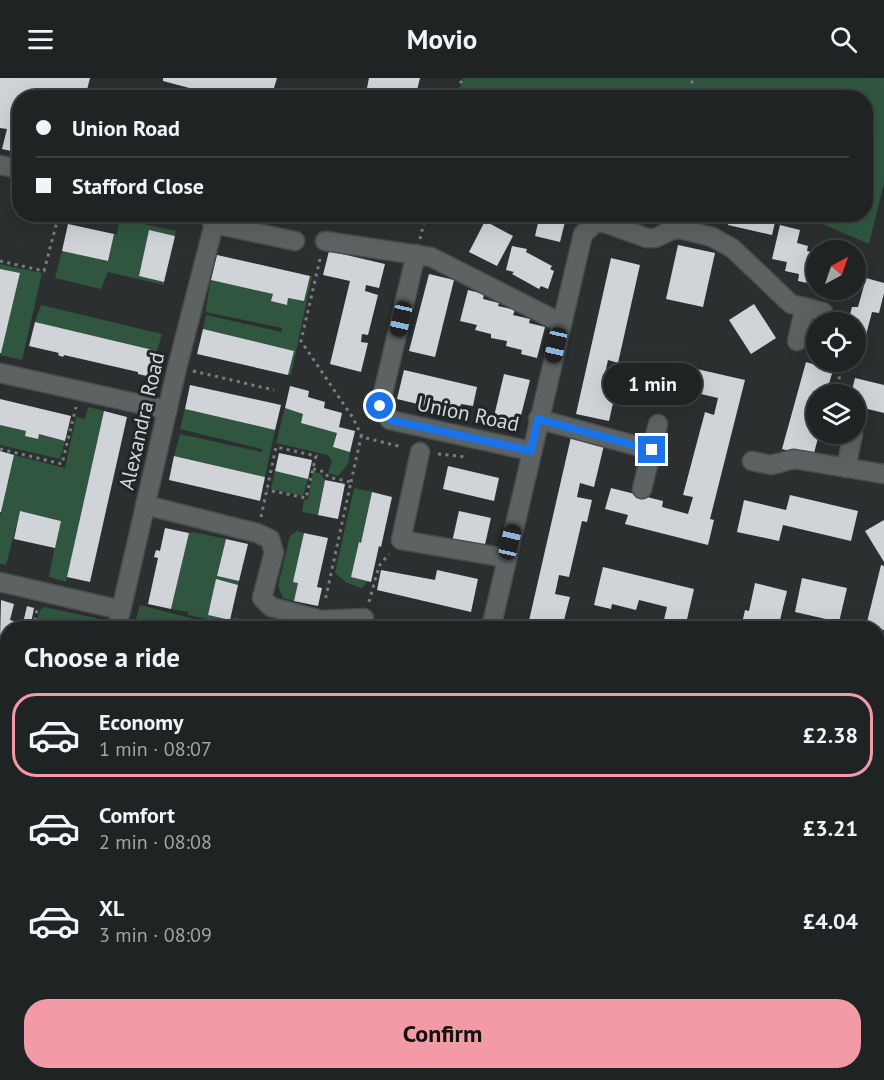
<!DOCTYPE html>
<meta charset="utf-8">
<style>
:root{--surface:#202324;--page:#2d2f31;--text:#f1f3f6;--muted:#a2a4a6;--line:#3d4041;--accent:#f39aa7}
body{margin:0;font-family:"PT Sans",sans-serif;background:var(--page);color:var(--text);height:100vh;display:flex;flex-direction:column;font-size:22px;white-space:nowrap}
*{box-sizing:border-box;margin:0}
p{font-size:20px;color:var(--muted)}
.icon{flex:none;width:33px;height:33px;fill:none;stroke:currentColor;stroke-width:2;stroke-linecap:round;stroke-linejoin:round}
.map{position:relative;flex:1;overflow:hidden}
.drawer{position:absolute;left:0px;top:543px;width:885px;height:459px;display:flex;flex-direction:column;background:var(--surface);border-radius:24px 24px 0 0;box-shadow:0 6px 24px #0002,0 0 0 2px var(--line)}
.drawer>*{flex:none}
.hud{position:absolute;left:12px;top:12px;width:861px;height:132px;border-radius:24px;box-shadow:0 6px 24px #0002,0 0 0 2px var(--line);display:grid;align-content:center;height:132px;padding:0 24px;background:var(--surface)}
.needle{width:39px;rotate:40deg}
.buttons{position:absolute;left:806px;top:162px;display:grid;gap:12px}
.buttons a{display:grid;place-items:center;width:60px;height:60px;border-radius:50%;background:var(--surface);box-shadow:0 6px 24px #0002,0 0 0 2px var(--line);font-size:30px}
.end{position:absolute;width:27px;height:27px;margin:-14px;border:8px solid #1a73e8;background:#fff;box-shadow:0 0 0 3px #fff}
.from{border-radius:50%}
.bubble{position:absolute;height:42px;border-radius:21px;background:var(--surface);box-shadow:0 6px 24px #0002,0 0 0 2px var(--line);font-size:20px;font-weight:700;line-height:42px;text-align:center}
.car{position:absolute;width:18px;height:36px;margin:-18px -9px;border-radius:8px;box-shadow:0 0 4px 2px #0007;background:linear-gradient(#222 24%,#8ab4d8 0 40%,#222 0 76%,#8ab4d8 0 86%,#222 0)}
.hud b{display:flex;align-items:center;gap:21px;height:57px;font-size:22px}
.hud b+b{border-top:2px solid var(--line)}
.hud i{width:15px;height:15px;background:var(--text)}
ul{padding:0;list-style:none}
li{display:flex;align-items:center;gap:18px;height:84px;margin:0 12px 9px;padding:0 12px;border:3px solid transparent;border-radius:24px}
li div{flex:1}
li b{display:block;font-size:22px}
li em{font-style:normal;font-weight:700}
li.selected{border-color:var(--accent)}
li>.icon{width:54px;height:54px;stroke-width:1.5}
h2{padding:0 24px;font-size:27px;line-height:72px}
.button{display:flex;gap:12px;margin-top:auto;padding:12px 24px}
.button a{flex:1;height:69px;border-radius:24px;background:var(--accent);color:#111;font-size:24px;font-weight:700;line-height:69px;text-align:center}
header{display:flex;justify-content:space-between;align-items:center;height:78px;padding:0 24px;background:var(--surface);font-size:27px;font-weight:700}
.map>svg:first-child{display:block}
.green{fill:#305640}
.building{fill:#d0d4d8}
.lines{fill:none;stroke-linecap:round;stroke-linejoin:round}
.minor-casing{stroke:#4a4d4e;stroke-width:21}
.path{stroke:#797d7e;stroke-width:3;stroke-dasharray:3 4.5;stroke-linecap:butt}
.minor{stroke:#5d6263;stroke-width:18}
.route{stroke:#1a73e8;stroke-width:8}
.labels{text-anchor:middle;stroke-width:6;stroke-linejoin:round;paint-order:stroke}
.street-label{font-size:21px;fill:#d6d9da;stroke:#212527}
</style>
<header><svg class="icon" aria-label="menu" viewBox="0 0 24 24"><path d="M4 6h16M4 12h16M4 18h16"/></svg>Movio<svg class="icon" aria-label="search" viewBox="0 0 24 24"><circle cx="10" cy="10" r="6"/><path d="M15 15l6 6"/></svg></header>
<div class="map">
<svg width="884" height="1002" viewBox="0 0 884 1002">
<rect width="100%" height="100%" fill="#2b2f30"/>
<!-- green -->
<g class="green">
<polygon points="463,0 884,0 884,105 869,166 802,137 866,136 866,20 457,19"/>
<polygon points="120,141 176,153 175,158 149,152 139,198 164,204 164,207 108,194 101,211 55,200 62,173 108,183 114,156 117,156"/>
<polygon points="0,186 42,195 22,282 0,277 20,196 0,191"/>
<polygon points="310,198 312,198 291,297 288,297 294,273 203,251 206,237 282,254 282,250 205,234 211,202 273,216 272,223 287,227 288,220 304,223"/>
<polygon points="41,227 162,256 157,273 35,244"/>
<polygon points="88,329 104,333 66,504 49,499 60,442 20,433 6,487 0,486 0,438 14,377 65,390 76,339 85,341"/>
<polygon points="285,330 303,336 301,345 337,355 350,374 348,386 338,398 328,395 332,383 328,377 276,365"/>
<polygon points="185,331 275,352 265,399 174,378 180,356 262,374 262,371 180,351"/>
<polygon points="0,347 26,353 26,358 38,361 39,356 65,363 60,381 0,367"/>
<polygon points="275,393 308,401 303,418 271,411"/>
<polygon points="313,394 320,395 325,402 318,437 302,434 304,422 308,421"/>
<polygon points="354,410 372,414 361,465 359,464 351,499 368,503 362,510 347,505 335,495"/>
<polygon points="297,453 304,455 294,503 298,505 294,523 283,520 278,508 290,458"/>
<polygon points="193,454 226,461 217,498 239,503 238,507 216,502 208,537 230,542 230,545 233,545 235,539 241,541 239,550 146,550 134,548 140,527 217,547 217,543 188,537 188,534 171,531 189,455"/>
<polygon points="44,529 96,540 102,546 101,550 78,550 57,546 55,550 35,550 40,532"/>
<polygon points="0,596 8,597 7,634 0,666"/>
</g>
<!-- building -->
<g class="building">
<polygon points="0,0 90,0 85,20 20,20 20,75 2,71 7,51 0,50"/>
<polygon points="163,0 277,0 271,20 227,20 163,3"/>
<polygon points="369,0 420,0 415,20 382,20 366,15"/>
<polygon points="540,136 567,136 560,164 535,158"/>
<polygon points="624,136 658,136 655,142 642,137 640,143"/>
<polygon points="730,136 777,136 772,157 728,147"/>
<polygon points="485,143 513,158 497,188 469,174"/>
<polygon points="68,146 114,156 108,183 62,173"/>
<polygon points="780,147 800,152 797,165 808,168 807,173 816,175 816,207 798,203 799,196 785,193 787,184 772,181"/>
<polygon points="149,152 175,158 164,204 139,198"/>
<polygon points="678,167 715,175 703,229 666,221"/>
<polygon points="512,168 527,171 526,174 552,188 550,191 554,193 548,211 541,208 539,211 512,196 514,194 506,192"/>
<polygon points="329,173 385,186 379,210 366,207 365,213 378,217 368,257 362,256 361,264 368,265 361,294 330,286 350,203 323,197"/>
<polygon points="217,177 310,198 304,223 288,220 287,227 271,223 273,216 211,202"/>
<polygon points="611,180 640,187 618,285 608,282 604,300 618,303 609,343 576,336"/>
<polygon points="0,191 20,195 1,275 0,275"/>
<polygon points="429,196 454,202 435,279 409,273"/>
<polygon points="866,200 884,205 884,215 879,235 872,234 860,280 855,278 855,244 848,244 852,229 858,229"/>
<polygon points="468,212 484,216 483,221 499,225 498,228 515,232 513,237 530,241 529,245 545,249 537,280 521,276 522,272 506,268 507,263 491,260 491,256 475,252 477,247 460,243"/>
<polygon points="754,226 776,260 751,276 729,242"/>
<polygon points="35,244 157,273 151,299 138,296 138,294 64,277 63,279 58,277 59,275 29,268"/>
<polygon points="203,251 294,273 288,297 197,276"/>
<polygon points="662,283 745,302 710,441 714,442 708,467 625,446 628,437 605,431 611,410 663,423 662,429 688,436 693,419 683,417 705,334 714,337 718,320 688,313 686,321 634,308 640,287 660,292"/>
<polygon points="806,284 833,292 826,316 816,316 816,356 819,356 813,379 782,371"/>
<polygon points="404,292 477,309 473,328 461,326 459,336 397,321"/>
<polygon points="504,296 530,302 517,353 492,347"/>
<polygon points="855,300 884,307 884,335 855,328 855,316 851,316"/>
<polygon points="190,307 281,327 275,352 185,331"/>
<polygon points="290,308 309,313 308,319 325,324 324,330 342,335 339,349 355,353 350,374 333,369 337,355 301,345 303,336 285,330"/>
<polygon points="0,321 71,338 65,363 39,356 38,361 25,358 26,353 0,347"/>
<polygon points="104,333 127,339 90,504 67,499"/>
<polygon points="571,359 604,367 594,409 580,405 577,419 592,422 587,444 582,443 569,499 559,497 555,516 570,519 562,550 541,550 528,547"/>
<polygon points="0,373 14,377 1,434 0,434"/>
<polygon points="279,375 312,382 308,401 275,393"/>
<polygon points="174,378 265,399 260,423 169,402"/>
<polygon points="448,388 499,400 494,423 443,411"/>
<polygon points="325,402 345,406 338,441 318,437"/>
<polygon points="372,414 392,419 381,469 379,468 371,504 351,499 359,464 361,465"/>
<polygon points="790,417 858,433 851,463 783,447 779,463 737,454 744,422 786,432"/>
<polygon points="20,433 61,443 55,470 14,461"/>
<polygon points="459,433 491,440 484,471 452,464"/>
<polygon points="884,442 884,484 865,453"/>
<polygon points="165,450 189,455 171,531 148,526 158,480 154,479 156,472 160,473"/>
<polygon points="304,455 328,460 317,509 322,510 318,528 294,523 298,505 293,504"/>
<polygon points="226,461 248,466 239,503 217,498"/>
<polygon points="881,487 884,488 884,552 866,548"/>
<polygon points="603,489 694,511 685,550 651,550 653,543 663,546 667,529 639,522 636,532 612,526 611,531 594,527"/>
<polygon points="381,492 435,502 437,492 478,501 471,534 377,512"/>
<polygon points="802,500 847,510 839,544 795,534"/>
<polygon points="216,501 238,507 230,542 208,537"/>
<polygon points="755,505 787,513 780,542 777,541 775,550 741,550 745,532 749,533"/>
<polygon points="1,522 14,526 10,542 17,544 23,545 27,528 34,530 30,550 8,550 8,566 0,564"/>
<polygon points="241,541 280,550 239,550"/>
<polygon points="878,555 884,556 884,597 878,596"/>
<polygon points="878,623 884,625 884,649 880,666 878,665"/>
<polygon points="0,737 8,739 8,765 0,763"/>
<polygon points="878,841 884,842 884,888 879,886 881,880 878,876"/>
<polygon points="0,848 8,850 8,879 0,877"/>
<polygon points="3,921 8,922 8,955 0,953 0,934"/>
<polygon points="878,930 884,931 884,955 878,953"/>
<polygon points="214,994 252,994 250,1002 243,1002"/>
<polygon points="260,994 319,994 337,999 337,1002 259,1002"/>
<polygon points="531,994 567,994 566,1002"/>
<polygon points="575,994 643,994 641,1002 574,1002"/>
<polygon points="648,994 709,995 727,994 726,1002 646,1002"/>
<polygon points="0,995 21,1000 21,1002 0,1002"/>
</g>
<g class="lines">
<!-- minor casing -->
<g class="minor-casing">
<g id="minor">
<polyline points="0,87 20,91"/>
<polyline points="214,146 295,163"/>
<polyline points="325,163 431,179 561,245"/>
<polyline points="416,176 380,328 390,342 531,373"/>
<polyline points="797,263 805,229"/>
<polyline points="0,295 167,332"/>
<polyline points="538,341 652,372"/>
<polyline points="420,374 401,462 506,480"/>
<polyline points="752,383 771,387 794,381 884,396"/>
<polyline points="846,390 853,356"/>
<polyline points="642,411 658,346"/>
<polyline points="145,427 257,455 270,461 274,474 262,520 271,529 321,542 364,540"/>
<polyline points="0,504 121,532"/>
<polyline points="117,550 177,290 214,146 207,136"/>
<polyline points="491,550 583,156 595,145 605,145 647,160 655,160 672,152 680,151 712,159 732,170 791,226 823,234"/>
<polyline points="878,609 884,610"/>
<polyline points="0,714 8,716"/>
<polyline points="878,767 884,737"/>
<polyline points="0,901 8,902"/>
<polyline points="878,909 884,911"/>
<polyline points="431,994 466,1002"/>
<polyline points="154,1002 156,994"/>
<polyline points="360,1002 362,994"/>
</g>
</g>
<!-- path -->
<g class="path">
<polyline points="457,20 462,0"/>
<polyline points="688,20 693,0"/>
<polyline points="420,161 426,136"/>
<polyline points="320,181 301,263 353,340 362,359 402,369"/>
<polyline points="0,183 44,193 59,136"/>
<polyline points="193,293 274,312"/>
<polyline points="836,316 840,296 837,284"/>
<polyline points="0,371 62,386 76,329"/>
<polyline points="438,376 467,379"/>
<polyline points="313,391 325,394 328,399 351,404 325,523"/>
<polyline points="351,404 361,359"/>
<polyline points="261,439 276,369 316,378 306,420 267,412"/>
<polyline points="369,524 379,488 389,476"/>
<polyline points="380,545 459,550"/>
<polyline points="33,550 37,532"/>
<polyline points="0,592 8,594"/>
</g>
<!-- minor -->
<use href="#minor" class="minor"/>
</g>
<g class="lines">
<!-- route -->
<polyline class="route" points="380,328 390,342 531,373 538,341 652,372"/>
</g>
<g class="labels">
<!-- street labels -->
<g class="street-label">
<text transform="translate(468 336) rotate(12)" y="7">Union Road</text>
<text transform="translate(142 343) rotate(-77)" y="7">Alexandra Road</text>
</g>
</g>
</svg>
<div class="buttons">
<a><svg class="needle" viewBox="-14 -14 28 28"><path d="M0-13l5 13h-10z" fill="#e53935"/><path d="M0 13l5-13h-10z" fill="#a2a4a6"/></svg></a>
<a><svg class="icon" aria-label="locate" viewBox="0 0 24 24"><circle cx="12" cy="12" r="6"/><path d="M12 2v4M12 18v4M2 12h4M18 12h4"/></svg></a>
<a><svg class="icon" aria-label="layers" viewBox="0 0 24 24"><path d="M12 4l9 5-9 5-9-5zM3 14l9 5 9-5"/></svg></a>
</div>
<i class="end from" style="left:380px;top:328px"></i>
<i class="end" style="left:652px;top:372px"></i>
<div class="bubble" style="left:603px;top:285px;width:99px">1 min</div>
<i class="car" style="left:401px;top:241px;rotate:193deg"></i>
<i class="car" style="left:556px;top:267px;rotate:193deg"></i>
<i class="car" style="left:510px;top:464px;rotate:13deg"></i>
<div class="hud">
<b><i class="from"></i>Union Road</b>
<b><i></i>Stafford Close</b>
</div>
<section class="drawer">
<h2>Choose a ride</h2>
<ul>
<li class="selected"><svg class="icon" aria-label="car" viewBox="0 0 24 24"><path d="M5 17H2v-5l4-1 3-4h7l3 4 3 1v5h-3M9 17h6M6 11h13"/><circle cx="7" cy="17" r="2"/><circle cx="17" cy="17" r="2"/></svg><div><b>Economy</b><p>1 min · 08:07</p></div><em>£2.38</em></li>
<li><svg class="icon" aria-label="car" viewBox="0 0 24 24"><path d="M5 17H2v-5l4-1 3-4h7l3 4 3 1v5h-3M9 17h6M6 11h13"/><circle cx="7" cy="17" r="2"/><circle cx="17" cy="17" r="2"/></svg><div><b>Comfort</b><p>2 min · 08:08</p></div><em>£3.21</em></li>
<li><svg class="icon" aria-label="car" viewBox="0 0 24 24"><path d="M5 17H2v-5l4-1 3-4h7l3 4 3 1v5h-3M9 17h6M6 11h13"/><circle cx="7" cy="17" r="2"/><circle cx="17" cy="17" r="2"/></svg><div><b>XL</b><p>3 min · 08:09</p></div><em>£4.04</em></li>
</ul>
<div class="button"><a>Confirm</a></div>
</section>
</div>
